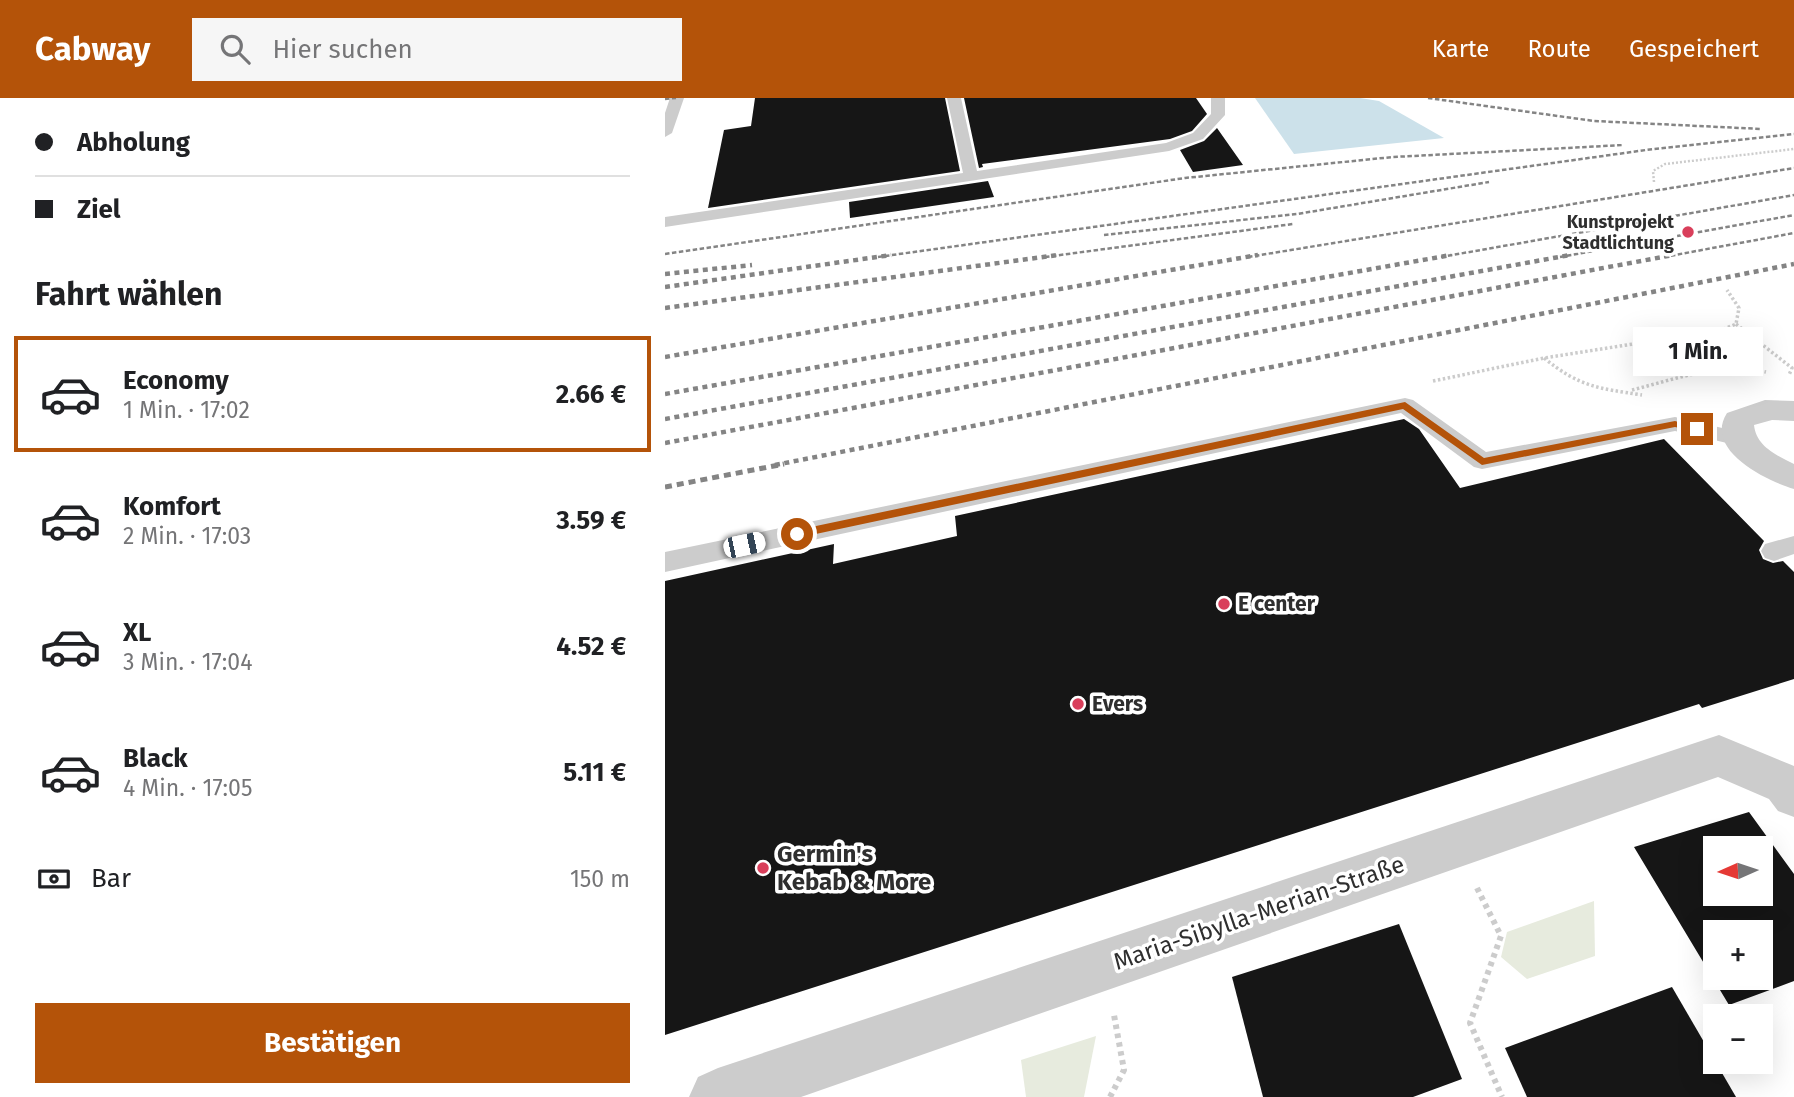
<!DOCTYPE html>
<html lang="de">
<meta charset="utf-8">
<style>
:root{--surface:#fff;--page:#f6f6f6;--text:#202124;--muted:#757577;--line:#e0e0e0;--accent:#b45309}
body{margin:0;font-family:"Fira Sans",sans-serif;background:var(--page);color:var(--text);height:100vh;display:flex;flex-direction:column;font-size:26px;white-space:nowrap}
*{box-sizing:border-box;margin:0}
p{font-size:23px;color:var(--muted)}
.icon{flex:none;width:38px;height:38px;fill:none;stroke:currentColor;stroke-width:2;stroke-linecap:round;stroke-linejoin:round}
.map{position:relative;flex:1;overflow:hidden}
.details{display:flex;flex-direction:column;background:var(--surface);width:665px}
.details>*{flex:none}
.top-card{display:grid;align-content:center;height:154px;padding:0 35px;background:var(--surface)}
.needle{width:46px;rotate:267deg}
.buttons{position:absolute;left:1038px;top:738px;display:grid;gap:14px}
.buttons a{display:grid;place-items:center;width:70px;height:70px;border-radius:0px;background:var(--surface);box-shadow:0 7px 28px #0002;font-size:35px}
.end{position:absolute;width:32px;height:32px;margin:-16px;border:9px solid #b45309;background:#fff;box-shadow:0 0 0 4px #fff}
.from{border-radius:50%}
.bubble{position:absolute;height:49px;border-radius:0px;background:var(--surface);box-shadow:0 7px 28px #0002;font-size:23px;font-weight:700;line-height:49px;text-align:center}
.car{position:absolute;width:21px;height:42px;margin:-21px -10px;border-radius:9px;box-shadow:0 0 5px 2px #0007;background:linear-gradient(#fff 24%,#345 0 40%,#fff 0 76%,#345 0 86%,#fff 0)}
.top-card b{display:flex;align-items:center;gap:24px;height:66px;font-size:26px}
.top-card b+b{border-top:2px solid var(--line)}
.top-card i{width:18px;height:18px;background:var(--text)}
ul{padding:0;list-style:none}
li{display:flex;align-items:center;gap:21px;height:116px;margin:0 14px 10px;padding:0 21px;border:4px solid transparent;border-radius:0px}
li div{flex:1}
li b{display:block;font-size:26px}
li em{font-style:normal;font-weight:700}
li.current{border-color:var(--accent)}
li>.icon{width:63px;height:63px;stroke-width:1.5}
h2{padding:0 35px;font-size:32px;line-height:84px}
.pay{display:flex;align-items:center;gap:18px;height:77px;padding:0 35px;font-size:26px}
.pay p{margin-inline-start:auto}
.cta{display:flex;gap:14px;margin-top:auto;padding:14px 35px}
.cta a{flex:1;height:80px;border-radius:0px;background:var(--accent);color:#fff;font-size:28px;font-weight:700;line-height:80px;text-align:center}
header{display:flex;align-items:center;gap:42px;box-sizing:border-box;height:98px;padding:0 35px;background:var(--accent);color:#fff}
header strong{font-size:33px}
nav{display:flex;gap:38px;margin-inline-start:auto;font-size:24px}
.search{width:490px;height:63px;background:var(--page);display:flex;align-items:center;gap:18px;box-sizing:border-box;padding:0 24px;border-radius:0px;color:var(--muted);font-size:26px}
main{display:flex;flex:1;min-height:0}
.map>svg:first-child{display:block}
.green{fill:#e7ebde}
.water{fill:#cce1ea}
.building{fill:#161616;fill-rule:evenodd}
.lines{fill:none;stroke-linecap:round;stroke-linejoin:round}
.path-far2{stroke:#ccc;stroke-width:2.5;stroke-dasharray:2 2;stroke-linecap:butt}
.path-far1{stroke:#ccc;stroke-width:3.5;stroke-dasharray:2.5 2.5;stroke-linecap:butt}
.path{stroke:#ccc;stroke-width:6;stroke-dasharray:4.5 4.5;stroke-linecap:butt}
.lane{fill:#ccc;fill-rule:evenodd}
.street{fill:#ccc;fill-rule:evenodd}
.rail-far2{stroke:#848484;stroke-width:2.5;stroke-dasharray:4.5 2.5;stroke-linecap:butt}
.rail-far1{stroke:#848484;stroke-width:4.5;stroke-dasharray:5 4.5;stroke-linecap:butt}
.rail{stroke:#848484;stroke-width:5;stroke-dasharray:7 5;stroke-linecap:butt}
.route{fill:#b45309}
.poi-dot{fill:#d93f5b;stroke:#fff;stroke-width:2.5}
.labels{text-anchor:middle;stroke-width:7;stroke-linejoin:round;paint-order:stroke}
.far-poi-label{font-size:18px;font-weight:bold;fill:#2f2f2f;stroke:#fff;text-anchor:end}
.poi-label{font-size:21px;font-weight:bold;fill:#2f2f2f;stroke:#fff;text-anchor:start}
.near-poi-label{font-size:24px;font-weight:bold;fill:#2f2f2f;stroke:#fff;text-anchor:start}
.near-street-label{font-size:24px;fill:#2f2f2f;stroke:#fff}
</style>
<header>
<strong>Cabway</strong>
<div class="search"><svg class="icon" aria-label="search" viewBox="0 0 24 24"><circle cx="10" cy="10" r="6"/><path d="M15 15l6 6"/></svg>Hier suchen</div>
<nav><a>Karte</a><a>Route</a><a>Gespeichert</a></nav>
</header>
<main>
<section class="details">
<div class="top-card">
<b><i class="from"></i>Abholung</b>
<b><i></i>Ziel</b>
</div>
<h2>Fahrt wählen</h2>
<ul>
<li class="current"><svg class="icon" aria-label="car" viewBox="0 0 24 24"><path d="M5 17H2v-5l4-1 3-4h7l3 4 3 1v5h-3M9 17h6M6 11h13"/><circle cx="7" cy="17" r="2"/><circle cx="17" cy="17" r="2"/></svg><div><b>Economy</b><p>1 Min. · 17:02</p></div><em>2.66 €</em></li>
<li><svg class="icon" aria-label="car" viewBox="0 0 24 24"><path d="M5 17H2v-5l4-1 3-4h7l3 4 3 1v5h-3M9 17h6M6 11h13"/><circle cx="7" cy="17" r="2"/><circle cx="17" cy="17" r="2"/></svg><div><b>Komfort</b><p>2 Min. · 17:03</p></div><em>3.59 €</em></li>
<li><svg class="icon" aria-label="car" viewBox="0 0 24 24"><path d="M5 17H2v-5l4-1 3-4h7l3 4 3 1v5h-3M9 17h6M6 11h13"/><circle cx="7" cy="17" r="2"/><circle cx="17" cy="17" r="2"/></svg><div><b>XL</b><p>3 Min. · 17:04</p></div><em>4.52 €</em></li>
<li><svg class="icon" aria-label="car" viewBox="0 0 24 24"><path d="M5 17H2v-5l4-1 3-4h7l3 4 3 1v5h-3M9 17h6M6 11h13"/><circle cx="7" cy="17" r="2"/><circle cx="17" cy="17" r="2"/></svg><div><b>Black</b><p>4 Min. · 17:05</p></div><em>5.11 €</em></li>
</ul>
<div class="pay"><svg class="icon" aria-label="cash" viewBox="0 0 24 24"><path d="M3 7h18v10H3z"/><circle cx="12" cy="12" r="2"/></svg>Bar<p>150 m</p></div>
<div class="cta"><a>Bestätigen</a></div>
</section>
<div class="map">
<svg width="1129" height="999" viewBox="0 0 1129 999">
<rect width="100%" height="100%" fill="#fff"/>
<!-- green -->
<g class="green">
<polygon points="929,803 930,858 862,881 836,859 842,834"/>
<polygon points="431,938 419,999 361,999 356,962"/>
</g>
<!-- water -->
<polygon class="water" points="590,0 695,0 714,3 779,40 629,56"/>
<!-- building -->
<g class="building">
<polygon points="90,0 280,0 295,73 43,110 59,32 86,28"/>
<polygon points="299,0 531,0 542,16 527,33 505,41 317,66 318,69 314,70"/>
<polygon points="552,30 578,67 528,74 515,52 539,43"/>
<polygon points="323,83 329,99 185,120 184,104"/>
<polygon points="739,321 754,331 795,390 999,341 1099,443 1094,452 1098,461 1108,465 1118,463 1129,474 1129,581 1037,610 1034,606 0,937 0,483 169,446 168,466 292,438 290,418"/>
<path d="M1084,714L1129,776V883L1064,907L969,749ZM1050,751H1096V796H1050ZM1050,835H1096V880H1050Z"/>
<polygon points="734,826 797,981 748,999 598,999 567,879"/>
<polygon points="1007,889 1071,999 862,999 840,950"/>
</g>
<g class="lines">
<!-- path-far2 -->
<polyline class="path-far2" points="989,84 988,73 1000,66 1129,51"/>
<!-- path-far1 -->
<g class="path-far1">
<polyline points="1071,226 1127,270 1124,277"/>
<path d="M879,260C915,289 932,290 977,297"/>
<polyline points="768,283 879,260 1057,232 1071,226 1074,210 1062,192"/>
<path d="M967,292C1011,281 1055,264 1101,274"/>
</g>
<!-- path -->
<g class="path">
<polyline points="812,790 836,838 805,925 837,999"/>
<polyline points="445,999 459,972 449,917"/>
</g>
<!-- lane -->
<g class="lane">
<polygon points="5,0 19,0 7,35 0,39 0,15"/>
<polygon points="282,0 296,0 312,73 501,45 528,35 546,16 546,0 560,0 560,17 538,41 504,53 0,129 0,119 298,75"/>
<polygon points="740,300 748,302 821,354 1010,319 1083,336 1086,341 1083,346 1075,348 1010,333 817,371 809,369 736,315 0,474 0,454"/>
<polygon points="1129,438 1129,456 1109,463 1100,460 1096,453 1100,446"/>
</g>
<!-- street -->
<g class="street">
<path d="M1100,302L1129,303V323L1107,322L1089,327C1091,348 1111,357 1129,366V391C1102,383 1038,352 1062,315Z"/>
<polygon points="1054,637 1129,668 1129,719 1113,713 1104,701 1053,679 136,999 24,999 33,979 53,970"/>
</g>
<!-- rail-far2 -->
<g class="rail-far2">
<polyline points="763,0 929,23 1097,31"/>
<polyline points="0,1 11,0"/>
<polyline points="439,137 632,116 824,84"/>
<polyline points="0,156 520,80 728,59 959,47"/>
<polyline points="213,159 981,52 1129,36"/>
<polyline points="380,159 628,126"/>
<polyline points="583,159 1129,70"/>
<polyline points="776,159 1129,97"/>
<polyline points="895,159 1129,117"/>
<polyline points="999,159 1129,135"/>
</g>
<!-- rail-far1 -->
<g class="rail-far1">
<polyline points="0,176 87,167"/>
<polyline points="0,189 226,157"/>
<polyline points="0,210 393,157"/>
<polyline points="0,259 593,157"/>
<polyline points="0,296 786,157"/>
<polyline points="0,321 905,157"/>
<polyline points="0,345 1008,157"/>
<polyline points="110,367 1129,166"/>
</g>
<!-- rail -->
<polyline class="rail" points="0,389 119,366"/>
</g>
<!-- route -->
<polygon class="route" points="740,304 819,360 1010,323 1037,331 1032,334 1010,329 817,367 738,311 132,440 127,436 132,432"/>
<!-- markers -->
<g class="poi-dot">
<circle cx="1023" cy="134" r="7"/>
<circle cx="559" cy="506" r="7"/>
<circle cx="413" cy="606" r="7"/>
<circle cx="98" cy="770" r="7"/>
</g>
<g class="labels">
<!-- far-poi labels -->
<g class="far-poi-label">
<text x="1009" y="130">Kunstprojekt<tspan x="1009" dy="21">Stadtlichtung</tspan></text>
</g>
<!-- poi labels -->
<g class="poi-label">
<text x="573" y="513">E center</text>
<text x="427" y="613">Evers</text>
</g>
<!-- near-poi labels -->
<g class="near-poi-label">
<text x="112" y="764">Germin's<tspan x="112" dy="28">Kebab &amp; More</tspan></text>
</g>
<!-- near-street labels -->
<g class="near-street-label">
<text transform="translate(594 815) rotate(-19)" y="8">Maria-Sibylla-Merian-Straße</text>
</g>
</g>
</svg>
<div class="buttons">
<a><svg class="needle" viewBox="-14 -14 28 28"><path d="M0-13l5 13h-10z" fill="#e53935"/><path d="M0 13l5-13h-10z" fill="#757577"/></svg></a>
<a>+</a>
<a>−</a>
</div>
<i class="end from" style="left:132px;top:436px"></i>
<i class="end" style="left:1032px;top:331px"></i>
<div class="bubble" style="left:968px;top:229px;width:130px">1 Min.</div>
<i class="car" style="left:79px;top:447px;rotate:78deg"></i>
</div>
</main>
